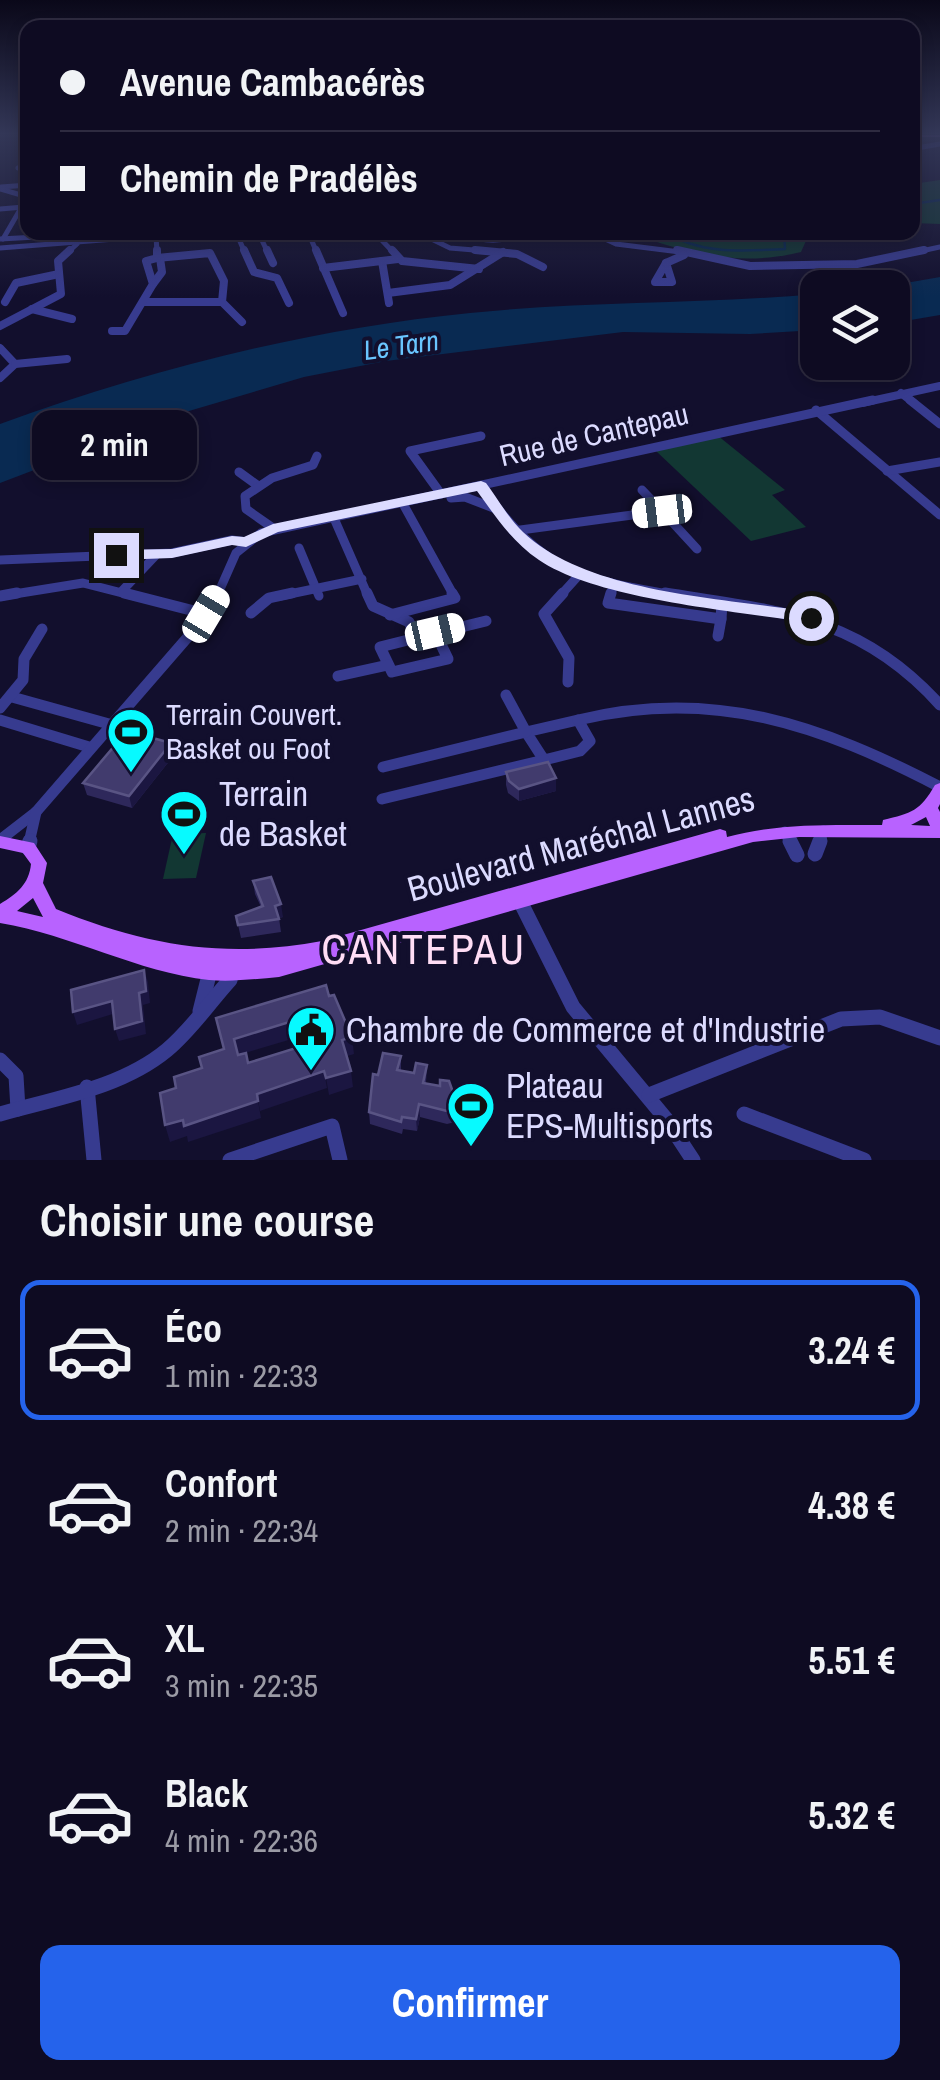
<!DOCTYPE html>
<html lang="fr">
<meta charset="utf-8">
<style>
:root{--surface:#0e0b22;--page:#1c192f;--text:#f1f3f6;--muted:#9b9ba5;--line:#2e2b40;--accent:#2563eb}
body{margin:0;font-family:"Archivo Narrow",sans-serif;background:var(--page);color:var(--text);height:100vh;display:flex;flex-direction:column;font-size:38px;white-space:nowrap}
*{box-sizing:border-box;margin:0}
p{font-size:32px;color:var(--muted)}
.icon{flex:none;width:55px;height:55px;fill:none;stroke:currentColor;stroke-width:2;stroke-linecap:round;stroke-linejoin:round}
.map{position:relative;height:1160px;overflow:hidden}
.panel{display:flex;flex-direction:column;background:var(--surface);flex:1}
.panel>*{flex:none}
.guide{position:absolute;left:20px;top:20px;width:900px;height:220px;border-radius:20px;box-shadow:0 5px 15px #0003,0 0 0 2px var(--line);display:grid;align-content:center;height:220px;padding:0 40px;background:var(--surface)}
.buttons{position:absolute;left:800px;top:270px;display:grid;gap:20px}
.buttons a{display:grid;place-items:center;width:110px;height:110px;border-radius:20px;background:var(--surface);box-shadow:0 5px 15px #0003,0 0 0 2px var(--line);font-size:50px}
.end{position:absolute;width:45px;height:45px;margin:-22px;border:12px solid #dcdbff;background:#111;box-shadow:0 0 0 5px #111}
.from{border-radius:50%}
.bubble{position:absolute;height:70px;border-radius:20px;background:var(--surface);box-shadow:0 5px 15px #0003,0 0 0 2px var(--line);font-size:32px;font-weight:700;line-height:70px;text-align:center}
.car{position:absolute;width:30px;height:60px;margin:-30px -15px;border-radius:12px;box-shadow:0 0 8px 2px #0007;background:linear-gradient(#fff 24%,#345 0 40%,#fff 0 76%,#345 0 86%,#fff 0)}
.guide b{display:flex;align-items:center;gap:35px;height:95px;font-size:38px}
.guide b+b{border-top:2px solid var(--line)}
.guide i{width:25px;height:25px;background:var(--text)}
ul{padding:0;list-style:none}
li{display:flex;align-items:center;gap:30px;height:140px;margin:0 20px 15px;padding:0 20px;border:5px solid transparent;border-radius:20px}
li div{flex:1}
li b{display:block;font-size:38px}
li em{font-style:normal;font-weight:700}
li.active{border-color:var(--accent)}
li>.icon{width:90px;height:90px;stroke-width:1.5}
h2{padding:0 40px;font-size:45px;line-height:120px}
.action{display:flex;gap:20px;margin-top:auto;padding:20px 40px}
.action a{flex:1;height:115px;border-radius:20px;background:var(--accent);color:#fff;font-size:40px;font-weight:700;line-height:115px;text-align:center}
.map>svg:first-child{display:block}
.green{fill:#123733}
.water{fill:#092a52}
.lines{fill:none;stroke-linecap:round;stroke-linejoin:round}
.stream{stroke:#092a52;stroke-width:2.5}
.minor-far4{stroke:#373b8f;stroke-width:5}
.minor-far3{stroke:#373b8f;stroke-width:8}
.minor-far2{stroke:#373b8f;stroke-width:9}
.minor-far1{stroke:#373b8f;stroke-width:11}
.minor{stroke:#373b8f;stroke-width:15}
.major{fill:#b862ff;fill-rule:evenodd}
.wall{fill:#2e285b}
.shaded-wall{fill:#1b1641}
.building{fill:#413b6d;stroke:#595484;stroke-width:2.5;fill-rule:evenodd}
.route{fill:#dcdbff}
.labels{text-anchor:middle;stroke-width:8;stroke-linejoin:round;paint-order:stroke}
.far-water-label{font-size:28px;font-style:italic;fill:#69c5ff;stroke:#120f2d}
.street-label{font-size:30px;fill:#dcdbff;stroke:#120f2d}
.poi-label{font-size:30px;fill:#dcdbff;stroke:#120f2d;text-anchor:start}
.near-poi-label{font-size:35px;fill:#dcdbff;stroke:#120f2d;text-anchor:start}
.near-street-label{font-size:35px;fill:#dcdbff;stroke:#120f2d}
.near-quarter-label{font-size:42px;letter-spacing:2.5px;fill:#ffddf5;stroke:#120f2d}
</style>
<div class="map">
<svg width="940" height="1160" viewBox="0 0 940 1160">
<rect width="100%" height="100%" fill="#120f2d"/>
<!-- green -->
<g class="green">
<polygon points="940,180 940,224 913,223 913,184"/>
<path d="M655,232H808L809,234L801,252C748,265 702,257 651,240Z"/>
<polygon points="717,435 785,490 772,495 806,527 751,541 656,451"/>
<polygon points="206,833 196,878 163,879 173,834"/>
</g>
<!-- water -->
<g class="water">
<polygon points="940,277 940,315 893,323 892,288 883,287"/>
<path d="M817,294V330L750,334L623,332L386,361L304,377L189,411L0,483V424C151,369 309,329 470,313C586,301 702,304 817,294Z"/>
</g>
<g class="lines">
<!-- stream -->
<g class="stream">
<polyline points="912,204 940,200"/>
<path d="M665,232C701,255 744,251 785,249L784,232"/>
</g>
<!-- minor-far4 -->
<g class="minor-far4">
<polyline points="917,148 940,144"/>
<polyline points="28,165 18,168 28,172"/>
<polyline points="1,187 28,185"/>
<polyline points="0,189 28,197"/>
<polyline points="0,209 24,207"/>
<polyline points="236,232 245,253"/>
<polyline points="258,232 268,253"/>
<polyline points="308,232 317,253"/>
<polyline points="374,232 394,253"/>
<polyline points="417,232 450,248 511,253"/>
<path d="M461,232C480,241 501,245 519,232"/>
<polyline points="590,232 616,244 688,253"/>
<polyline points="156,235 157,253"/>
<polyline points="337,236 361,232"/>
<polyline points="0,239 55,236"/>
<polyline points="3,239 21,208"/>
<polyline points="0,248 205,232"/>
<polyline points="67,253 77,244"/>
<polyline points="912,253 940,247"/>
</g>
<!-- minor-far3 -->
<g class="minor-far3">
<polyline points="244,250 254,272 277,278 289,303"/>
<polyline points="267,250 273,263"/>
<polyline points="316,250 343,313"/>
<polyline points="392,250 402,261 479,269"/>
<polyline points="475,250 517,254 543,267"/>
<polyline points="677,250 750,266 857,264 924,250"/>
<polyline points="157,258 210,253 224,281 222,302 242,322"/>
<polyline points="382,261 389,303"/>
<polygon points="666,263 672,282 655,282"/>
<polyline points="666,263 684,255"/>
<polyline points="323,268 398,259"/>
<polyline points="153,284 162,272 160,258"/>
<polyline points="388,293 450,285 503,252"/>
<polyline points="5,302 16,283 59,274"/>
<polyline points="144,302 222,302"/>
<polyline points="32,309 72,319"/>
<polyline points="0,326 61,294 58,261 70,250"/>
<polyline points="112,331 125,331 153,284 146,261 157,258 157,250"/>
<polyline points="0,348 15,364 0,378"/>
<polyline points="15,364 67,359"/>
<polyline points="901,393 914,403"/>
<polyline points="862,403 940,386"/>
</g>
<!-- minor-far2 -->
<g class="minor-far2">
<polyline points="910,400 940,424"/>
<polyline points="816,410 940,515"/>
<polyline points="887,471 940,462"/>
<polyline points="239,472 257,485"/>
<path d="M481,486C542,572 581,580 681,596"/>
<polyline points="642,490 662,511"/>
<polyline points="441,494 410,451 481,436"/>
<polyline points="451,498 465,497 496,509"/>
<polyline points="402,502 454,596"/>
<polyline points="333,516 368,596"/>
<polyline points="273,528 246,509 245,496 272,478 313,465 317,456"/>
<polyline points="513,531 662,511 697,549"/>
<polyline points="299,548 319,596"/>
<polyline points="0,560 172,553 232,540 247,542"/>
<polyline points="121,592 157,554"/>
<polyline points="2,596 83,583 134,596"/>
<polyline points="217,596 236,553 261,533 873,400"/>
<polyline points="280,596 362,579"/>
<polyline points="560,596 579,575"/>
<polyline points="610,596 614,585"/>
</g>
<!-- minor-far1 -->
<g class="minor-far1">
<polyline points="124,593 206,614"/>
<polyline points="367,593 373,606 409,622 416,638 486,621"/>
<polyline points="563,593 544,614 569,658 568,682"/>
<polyline points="611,593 608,603 721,619 722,603"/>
<path d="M665,593C778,611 859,615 940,705"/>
<polyline points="0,596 17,593"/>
<polyline points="251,613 269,598 292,593"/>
<polyline points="390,615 455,598 452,593"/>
<polyline points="718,636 721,619"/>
<polyline points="416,638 380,647 392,672 448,659 435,632"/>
<polyline points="338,676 388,665"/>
<polyline points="12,697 109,724"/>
<polyline points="0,708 23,680 24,659 42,629"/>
<polyline points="0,720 89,747"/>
<polygon points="578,720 590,741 580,751 544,760 526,732"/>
<path d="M578,720C713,687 821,725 940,787"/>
<polyline points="383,767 526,732 506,695"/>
<polyline points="382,799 544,760"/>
<polyline points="785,832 791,843"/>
<polyline points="0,840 36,812 187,638 218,593"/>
<polyline points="29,843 36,812"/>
<polyline points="819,843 823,831"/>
</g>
<!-- minor -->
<g class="minor">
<polyline points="790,841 797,855"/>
<polyline points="28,848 30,841"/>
<polyline points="815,854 820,841"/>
<polyline points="518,897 573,1007 666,1119 693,1160"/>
<polyline points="200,1011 210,971"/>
<polyline points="0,1060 16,1076 18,1109"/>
<polyline points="87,1087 94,1160"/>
<polyline points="649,1095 841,1019 880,1017 940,1038"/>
<path d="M0,1114C56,1098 121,1088 167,1050C191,1030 209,1003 230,980L232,972"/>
<polyline points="744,1114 864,1160"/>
<polyline points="230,1160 332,1126 340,1160"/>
</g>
<!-- major -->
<g class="major">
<polygon points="916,135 940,135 940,137 919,137"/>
<path d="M940,783V804L938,808L940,812V838L799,837L753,842L279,977C256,979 232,982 209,980C137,972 72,935 0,923V904C17,894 29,884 31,864L23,853L0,848V836L34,843L47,863L43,883L56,909C147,946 225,959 322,941L720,829L726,831L727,837C778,823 829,825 882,825L883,820C912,813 920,811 935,785ZM926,817L930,826L911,825ZM33,898L43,917L17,911Z"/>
</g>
</g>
<!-- wall -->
<g class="wall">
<polygon points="171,743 174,755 132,808 87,795 83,783"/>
<polygon points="506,772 556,791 519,801 508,793 506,785"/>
<polygon points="253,881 283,917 279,918 281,932 241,938 236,916 261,907 255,894"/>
<polygon points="401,1056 401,1071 414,1073 427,1065 426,1083 459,1109 459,1121 447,1124 420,1117 417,1131 403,1129 402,1134 370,1124 369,1112"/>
</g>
<!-- shaded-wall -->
<g class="shaded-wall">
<polygon points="171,743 174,755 132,808 129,796"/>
<polygon points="556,778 556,791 519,801 519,789"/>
<polygon points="281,904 283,917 278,918 275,906"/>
<polygon points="144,970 148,982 150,1003 143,1005 146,1034 119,1041 115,1029 139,993"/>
<polygon points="112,1001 116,1013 77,1025 73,1012"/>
<polygon points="299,1019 302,1036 238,1055 234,1039"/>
<polygon points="352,1037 354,1054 344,1057 342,1040"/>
<polygon points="324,1071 327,1088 260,1111 257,1094"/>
<polygon points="351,1071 353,1087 329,1095 326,1078"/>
<polygon points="258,1101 261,1118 188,1142 187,1136 170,1142 165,1125"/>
<polygon points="419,1104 420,1117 417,1131 416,1119"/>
</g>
<!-- building -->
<g class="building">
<polygon points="127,731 171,743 129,796 83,783"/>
<polygon points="548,762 556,778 519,789 509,781 506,772"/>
<polygon points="271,877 281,904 275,906 279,919 238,925 236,916 263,906 253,881"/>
<polygon points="144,970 146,991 139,993 142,1021 115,1029 112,1001 73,1012 71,990"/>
<path d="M326,985L329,996L334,995L352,1037L342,1040L351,1071L326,1078L324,1071L257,1094L258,1101L184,1126L183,1120L165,1125L160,1093L176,1088L174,1077L202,1068L199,1057L224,1049L216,1018ZM299,1019L306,1045L248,1063L246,1053L238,1055L234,1039Z"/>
<polygon points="383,1053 401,1056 397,1070 414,1073 416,1063 427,1065 423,1083 440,1086 440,1080 449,1081 459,1109 447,1111 419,1104 416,1119 402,1117 401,1122 369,1112 373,1074 378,1075"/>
</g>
<!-- sky -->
<linearGradient id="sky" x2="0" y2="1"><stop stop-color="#0a0819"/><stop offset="0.45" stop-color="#333757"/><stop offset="1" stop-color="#333757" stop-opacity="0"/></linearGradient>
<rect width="940" height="297" fill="url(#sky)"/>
<!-- route -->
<path class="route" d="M481,481L486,483C498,499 509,519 523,532C588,594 725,598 811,612L819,618L811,623C738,611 598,600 539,560C512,542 496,517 477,491L278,532L246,547L232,545L172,558L116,560L108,555L116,550L172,549L232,536L244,537L273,524Z"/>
<!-- icons -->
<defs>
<g id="stadium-pin" transform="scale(2.5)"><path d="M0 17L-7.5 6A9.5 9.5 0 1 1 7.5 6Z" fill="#07faff" stroke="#120f2d"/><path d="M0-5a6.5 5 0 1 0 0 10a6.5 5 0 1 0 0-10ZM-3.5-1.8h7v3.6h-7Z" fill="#111"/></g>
<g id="civic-pin" transform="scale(2.5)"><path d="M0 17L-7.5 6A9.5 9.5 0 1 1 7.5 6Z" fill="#07faff" stroke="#120f2d"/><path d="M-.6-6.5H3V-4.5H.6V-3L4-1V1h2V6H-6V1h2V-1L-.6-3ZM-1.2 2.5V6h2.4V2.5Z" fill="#111"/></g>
</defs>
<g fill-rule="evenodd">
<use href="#stadium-pin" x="131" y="732"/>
<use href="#stadium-pin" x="184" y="814"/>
<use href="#civic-pin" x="311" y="1030"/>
<use href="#stadium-pin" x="471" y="1106"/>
</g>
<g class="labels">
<!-- far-water labels -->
<g class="far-water-label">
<text transform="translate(401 345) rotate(-8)" y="10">Le Tarn</text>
</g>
<!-- street labels -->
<g class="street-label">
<text transform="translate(594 435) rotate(-13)" y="10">Rue de Cantepau</text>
</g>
<!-- poi labels -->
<g class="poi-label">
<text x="166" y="725">Terrain Couvert.<tspan x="166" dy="34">Basket ou Foot</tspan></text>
</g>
<!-- near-poi labels -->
<g class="near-poi-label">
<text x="219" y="806">Terrain<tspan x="219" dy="40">de Basket</tspan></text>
<text x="346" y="1042">Chambre de Commerce et d'Industrie</text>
<text x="506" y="1098">Plateau<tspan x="506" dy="40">EPS-Multisports</tspan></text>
</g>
<!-- near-street labels -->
<g class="near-street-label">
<text transform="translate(581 844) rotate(-15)" y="12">Boulevard Maréchal Lannes</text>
</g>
<!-- near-quarter labels -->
<g class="near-quarter-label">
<text x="424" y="964">CANTEPAU</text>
</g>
</g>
</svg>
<div class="buttons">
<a><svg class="icon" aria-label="layers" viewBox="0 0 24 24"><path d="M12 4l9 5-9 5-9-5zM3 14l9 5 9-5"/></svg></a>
</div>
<i class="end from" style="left:811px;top:618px"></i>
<i class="end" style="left:116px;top:555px"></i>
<div class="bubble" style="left:32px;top:410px;width:165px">2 min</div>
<i class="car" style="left:662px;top:511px;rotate:263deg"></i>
<i class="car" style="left:206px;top:614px;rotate:31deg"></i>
<i class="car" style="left:435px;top:632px;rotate:77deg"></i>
<div class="guide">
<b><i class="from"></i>Avenue Cambacérès</b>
<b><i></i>Chemin de Pradélès</b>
</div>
</div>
<section class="panel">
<h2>Choisir une course</h2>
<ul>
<li class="active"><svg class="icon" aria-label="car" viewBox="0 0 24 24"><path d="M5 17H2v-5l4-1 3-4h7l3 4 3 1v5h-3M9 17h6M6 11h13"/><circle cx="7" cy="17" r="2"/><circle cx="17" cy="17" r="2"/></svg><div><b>Éco</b><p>1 min · 22:33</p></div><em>3.24 €</em></li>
<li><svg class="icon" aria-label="car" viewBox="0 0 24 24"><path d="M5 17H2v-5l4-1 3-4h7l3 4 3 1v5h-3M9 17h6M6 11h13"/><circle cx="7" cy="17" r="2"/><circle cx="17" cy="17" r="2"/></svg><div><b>Confort</b><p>2 min · 22:34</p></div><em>4.38 €</em></li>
<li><svg class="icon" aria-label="car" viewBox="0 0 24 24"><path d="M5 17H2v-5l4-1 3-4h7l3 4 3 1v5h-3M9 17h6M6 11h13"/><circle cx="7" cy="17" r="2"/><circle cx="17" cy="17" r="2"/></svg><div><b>XL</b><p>3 min · 22:35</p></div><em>5.51 €</em></li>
<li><svg class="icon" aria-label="car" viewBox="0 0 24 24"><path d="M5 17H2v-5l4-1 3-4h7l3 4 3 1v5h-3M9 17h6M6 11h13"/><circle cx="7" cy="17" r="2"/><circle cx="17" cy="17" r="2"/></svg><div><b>Black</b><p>4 min · 22:36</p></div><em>5.32 €</em></li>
</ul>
<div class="action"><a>Confirmer</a></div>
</section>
